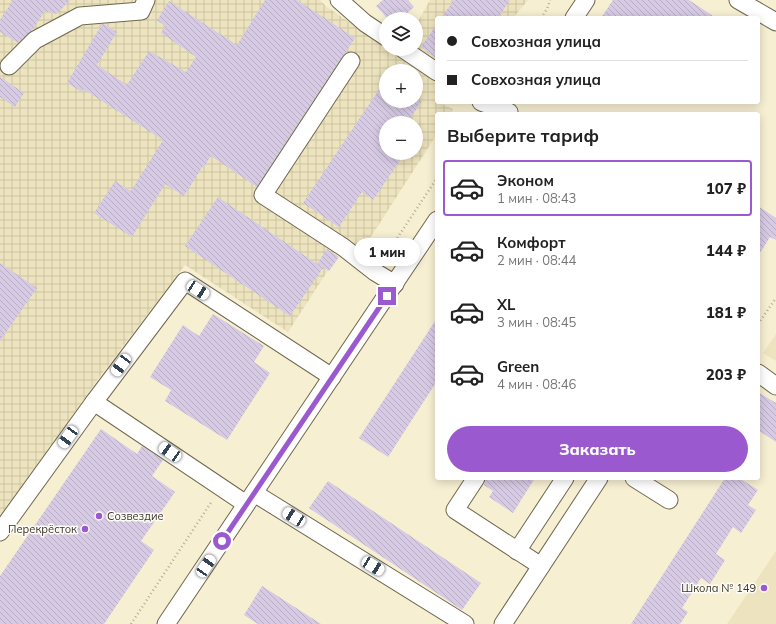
<!DOCTYPE html>
<html lang="ru">
<meta charset="utf-8">
<style>
:root{--surface:#fff;--page:#f2f2f2;--text:#222;--muted:#767676;--line:#e0e0e0;--accent:#9b59cf}
body{margin:0;font-family:Mulish,sans-serif;background:var(--page);color:var(--text);height:100vh;display:flex;flex-direction:column;font-size:15px;white-space:nowrap}
*{box-sizing:border-box;margin:0}
p{font-size:13px;color:var(--muted)}
.icon{flex:none;width:22px;height:22px;fill:none;stroke:currentColor;stroke-width:2;stroke-linecap:round;stroke-linejoin:round}
.map{position:relative;flex:1;overflow:hidden}
.panel{position:absolute;left:435px;top:112px;width:325px;height:368px;display:flex;flex-direction:column;background:var(--surface);border-radius:4px;box-shadow:0 2px 10px #0003}
.panel>*{flex:none}
.guide{position:absolute;left:435px;top:16px;width:325px;height:88px;border-radius:4px;box-shadow:0 2px 10px #0003;display:grid;align-content:center;height:88px;padding:0 12px;background:var(--surface)}
.fabs{position:absolute;left:379px;top:12px;display:grid;gap:8px}
.fabs a{display:grid;place-items:center;width:44px;height:44px;border-radius:50%;background:var(--surface);box-shadow:0 2px 10px #0003;font-size:20px}
.end{position:absolute;width:18px;height:18px;margin:-9px;border:5px solid #9b59cf;background:#fff;box-shadow:0 0 0 2px #fff}
.from{border-radius:50%}
.bubble{position:absolute;height:28px;border-radius:14px;background:var(--surface);box-shadow:0 2px 10px #0003;font-size:13px;font-weight:800;line-height:28px;text-align:center}
.car{position:absolute;width:12px;height:24px;margin:-12px -6px;border-radius:5px;box-shadow:0 0 3px 1px #0007;background:linear-gradient(#fff 24%,#345 0 40%,#fff 0 76%,#345 0 86%,#fff 0)}
.guide b{display:flex;align-items:center;gap:14px;height:38px;font-size:15px}
.guide b+b{border-top:1px solid var(--line)}
.guide i{width:10px;height:10px;background:var(--text)}
ul{padding:0;list-style:none}
li{display:flex;align-items:center;gap:12px;height:56px;margin:0 8px 6px;padding:0 4px;border:2px solid transparent;border-radius:4px}
li div{flex:1}
li b{display:block;font-size:15px}
li em{font-style:normal;font-weight:800}
li.current{border-color:var(--accent)}
li>.icon{width:36px;height:36px;stroke-width:1.5}
h2{padding:0 12px;font-size:18px;line-height:48px}
.action{display:flex;gap:8px;margin-top:auto;padding:8px 12px}
.action a{flex:1;height:46px;border-radius:24px;background:var(--accent);color:#fff;font-size:16px;font-weight:800;line-height:46px;text-align:center}
.map>svg:first-child{display:block}
.built{fill:#ede3be}
.industrial{fill:url(#industrial-grid);fill-rule:evenodd}
.building{fill:url(#building-back-hatch)}
.lines{fill:none;stroke-linecap:round;stroke-linejoin:round}
.minor-casing{stroke:#6f684e;stroke-width:19}
.path{stroke:#b3ac96;stroke-width:2.5;stroke-dasharray:1 3;stroke-linecap:butt}
.minor{stroke:#fff;stroke-width:17}
.route{stroke:#9b59cf;stroke-width:5}
.poi-dot{fill:#9b59cf;stroke:#fefcf6;stroke-width:1.5}
.labels{text-anchor:middle;stroke-width:3;stroke-linejoin:round;paint-order:stroke}
.poi-label{font-size:11px;fill:#373429;stroke:#fefcf6;text-anchor:end}
</style>
<div class="map">
<svg width="776" height="624" viewBox="0 0 776 624">
<defs>
<pattern id="industrial-grid" width="8" height="8" patternUnits="userSpaceOnUse"><rect width="8" height="8" fill="#ede3be"/><path d="M0 4h8M4 0v8" fill="none" stroke="#ccc3a3"/></pattern>
<pattern id="building-back-hatch" width="6" height="6" patternUnits="userSpaceOnUse"><rect width="6" height="6" fill="#d7cae5"/><path d="M-1 5l2 2M0 0l6 6M5-1l2 2" fill="none" stroke="#b9aec4"/></pattern>
</defs>
<rect width="100%" height="100%" fill="#f7efd2"/>
<!-- built -->
<g class="built">
<polygon points="776,334 776,361 763,353"/>
<polygon points="776,551 776,624 727,624"/>
</g>
<!-- industrial -->
<g class="industrial">
<path d="M0,0H320L327,7L386,47V49H388L437,83V102H442V104L453,109L450,114H437V134L363,249L347,241L288,332L185,265L98,379L0,522ZM386,71H416V101H386ZM386,123H416V153H386Z"/>
<polygon points="430,0 528,0 513,18 437,18 437,63 416,48 416,25"/>
</g>
<!-- building -->
<g class="building">
<polygon points="13,0 70,0 57,14 45,11 32,30 18,43 0,32 0,20"/>
<polygon points="265,0 297,0 355,38 257,187 211,156 204,167 203,166 184,196 165,184 132,237 94,213 115,181 131,191 163,140 83,89 82,92 67,83 102,24 104,24 117,32 97,65 127,85 149,51 186,72 196,57 161,33 165,26 157,20 169,1 237,45"/>
<polygon points="383,0 408,0 414,7 401,19 388,19 376,6"/>
<polygon points="454,0 510,0 498,18 441,18"/>
<polygon points="613,0 689,0 716,18 601,18"/>
<polygon points="437,24 437,59 421,47"/>
<polygon points="0,77 24,93 15,107 0,97"/>
<polygon points="386,79 386,101 422,101 407,123 386,123 386,153 405,153 373,200 362,192 339,227 303,203"/>
<polygon points="218,197 317,264 327,249 339,257 329,271 318,264 323,268 290,316 185,246"/>
<polygon points="758,206 776,218 776,240 770,237 758,256"/>
<polygon points="0,263 37,288 0,341"/>
<polygon points="213,314 264,346 254,362 270,373 227,440 165,401 171,390 150,377 183,325 199,336"/>
<polygon points="437,318 437,381 388,457 359,438"/>
<polygon points="758,392 776,403 776,442 758,430"/>
<polygon points="101,429 137,454 142,446 163,460 152,476 175,492 141,541 154,550 104,624 0,624 0,576"/>
<polygon points="486,478 535,478 513,513 489,497 493,491 484,485"/>
<polygon points="725,478 739,478 758,490 748,505 756,510 741,533 733,527 716,554 725,560 710,584 701,578 682,608 688,612 680,624 631,624"/>
<polygon points="328,481 481,583 462,610 309,508"/>
<polygon points="262,586 321,624 258,624 244,615"/>
</g>
<g class="lines">
<!-- minor casing -->
<g class="minor-casing">
<g id="minor">
<polyline points="339,0 365,23 386,37"/>
<polyline points="738,0 776,22"/>
<polyline points="574,18 586,0"/>
<polyline points="403,49 437,72"/>
<polyline points="351,61 263,195 343,247 375,272 395,284"/>
<polyline points="9,66 35,40 80,16 141,11 146,0"/>
<polyline points="481,102 509,112"/>
<polyline points="758,373 776,386"/>
<polyline points="476,478 455,510 541,566"/>
<polyline points="634,478 669,500"/>
<polyline points="254,493 465,624"/>
<polyline points="246,504 94,402 185,281 332,377"/>
<polyline points="0,532 94,402"/>
<polyline points="517,551 565,478"/>
<polyline points="166,624 437,220"/>
<polyline points="503,624 599,478"/>
</g>
</g>
<!-- path -->
<g class="path">
<polyline points="541,18 547,9 550,0"/>
<polyline points="384,258 437,178"/>
<polyline points="758,324 776,298"/>
<polyline points="131,624 212,501"/>
</g>
<!-- minor -->
<use href="#minor" class="minor"/>
</g>
<g class="lines">
<!-- route -->
<polyline class="route" points="222,541 387,296"/>
</g>
<!-- markers -->
<g class="poi-dot">
<circle cx="99" cy="516" r="4"/>
<circle cx="85" cy="529" r="4"/>
<circle cx="764" cy="588" r="4"/>
</g>
<g class="labels">
<!-- poi labels -->
<g class="poi-label">
<text x="107" y="520" text-anchor="start">Созвездие</text>
<text x="77" y="533">Перекрёсток</text>
<text x="756" y="592">Школа № 149</text>
</g>
</g>
</svg>
<div class="fabs">
<a><svg class="icon" aria-label="layers" viewBox="0 0 24 24"><path d="M12 4l9 5-9 5-9-5zM3 14l9 5 9-5"/></svg></a>
<a>+</a>
<a>−</a>
</div>
<i class="end from" style="left:222px;top:541px"></i>
<i class="end" style="left:387px;top:296px"></i>
<div class="bubble" style="left:354px;top:238px;width:66px">1 мин</div>
<i class="car" style="left:198px;top:290px;rotate:123deg"></i>
<i class="car" style="left:121px;top:365px;rotate:217deg"></i>
<i class="car" style="left:68px;top:437px;rotate:216deg"></i>
<i class="car" style="left:170px;top:452px;rotate:304deg"></i>
<i class="car" style="left:294px;top:517px;rotate:302deg"></i>
<i class="car" style="left:206px;top:566px;rotate:34deg"></i>
<i class="car" style="left:373px;top:566px;rotate:122deg"></i>
<div class="guide">
<b><i class="from"></i>Совхозная улица</b>
<b><i></i>Совхозная улица</b>
</div>
<section class="panel">
<h2>Выберите тариф</h2>
<ul>
<li class="current"><svg class="icon" aria-label="car" viewBox="0 0 24 24"><path d="M5 17H2v-5l4-1 3-4h7l3 4 3 1v5h-3M9 17h6M6 11h13"/><circle cx="7" cy="17" r="2"/><circle cx="17" cy="17" r="2"/></svg><div><b>Эконом</b><p>1 мин · 08:43</p></div><em>107 ₽</em></li>
<li><svg class="icon" aria-label="car" viewBox="0 0 24 24"><path d="M5 17H2v-5l4-1 3-4h7l3 4 3 1v5h-3M9 17h6M6 11h13"/><circle cx="7" cy="17" r="2"/><circle cx="17" cy="17" r="2"/></svg><div><b>Комфорт</b><p>2 мин · 08:44</p></div><em>144 ₽</em></li>
<li><svg class="icon" aria-label="car" viewBox="0 0 24 24"><path d="M5 17H2v-5l4-1 3-4h7l3 4 3 1v5h-3M9 17h6M6 11h13"/><circle cx="7" cy="17" r="2"/><circle cx="17" cy="17" r="2"/></svg><div><b>XL</b><p>3 мин · 08:45</p></div><em>181 ₽</em></li>
<li><svg class="icon" aria-label="car" viewBox="0 0 24 24"><path d="M5 17H2v-5l4-1 3-4h7l3 4 3 1v5h-3M9 17h6M6 11h13"/><circle cx="7" cy="17" r="2"/><circle cx="17" cy="17" r="2"/></svg><div><b>Green</b><p>4 мин · 08:46</p></div><em>203 ₽</em></li>
</ul>
<div class="action"><a>Заказать</a></div>
</section>
</div>
